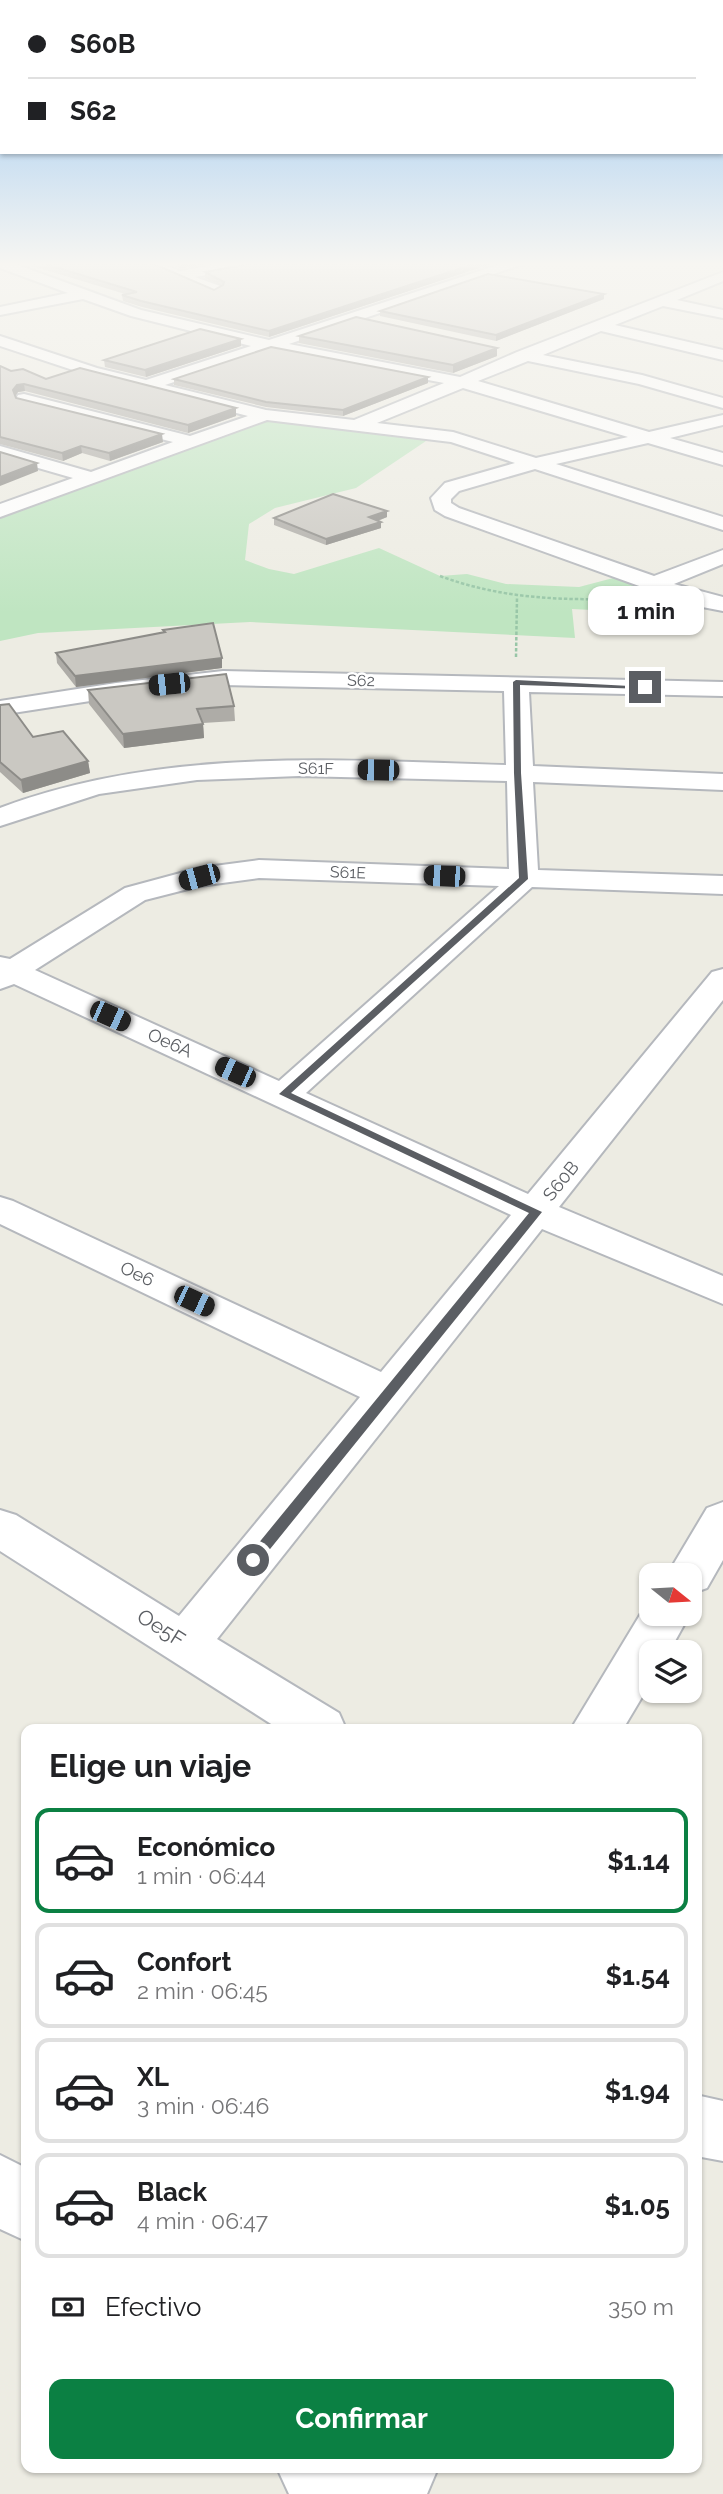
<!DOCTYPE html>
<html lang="es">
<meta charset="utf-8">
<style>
:root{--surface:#fff;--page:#f6f6f6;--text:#202124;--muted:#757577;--line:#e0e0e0;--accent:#0b8043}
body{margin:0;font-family:Raleway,sans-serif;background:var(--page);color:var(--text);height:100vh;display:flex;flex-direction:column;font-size:26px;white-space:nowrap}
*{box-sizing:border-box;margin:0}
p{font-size:23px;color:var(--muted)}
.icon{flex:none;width:38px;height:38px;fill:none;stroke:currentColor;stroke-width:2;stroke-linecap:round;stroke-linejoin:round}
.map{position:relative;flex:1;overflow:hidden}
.details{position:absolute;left:21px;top:1724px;width:681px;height:749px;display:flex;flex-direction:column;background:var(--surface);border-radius:14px;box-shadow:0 2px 5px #0004}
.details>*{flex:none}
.banner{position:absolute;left:0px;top:0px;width:724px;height:154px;box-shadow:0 2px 5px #0004;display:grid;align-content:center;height:154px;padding:0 28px;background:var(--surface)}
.needle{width:46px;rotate:108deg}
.controls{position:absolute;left:639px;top:1563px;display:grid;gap:14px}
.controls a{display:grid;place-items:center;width:63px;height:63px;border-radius:14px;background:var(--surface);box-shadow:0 2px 5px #0004;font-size:35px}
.end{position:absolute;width:32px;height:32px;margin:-16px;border:9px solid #5b5e63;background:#fff;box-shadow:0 0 0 4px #fff}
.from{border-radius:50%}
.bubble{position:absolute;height:49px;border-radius:14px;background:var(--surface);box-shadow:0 2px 5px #0004;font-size:23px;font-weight:700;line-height:49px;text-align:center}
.car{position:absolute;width:21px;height:42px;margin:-21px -10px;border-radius:9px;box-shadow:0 0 5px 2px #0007;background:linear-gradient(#222 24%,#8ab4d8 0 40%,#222 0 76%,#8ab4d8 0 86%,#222 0)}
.banner b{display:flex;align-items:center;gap:24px;height:66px;font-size:26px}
.banner b+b{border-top:2px solid var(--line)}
.banner i{width:18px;height:18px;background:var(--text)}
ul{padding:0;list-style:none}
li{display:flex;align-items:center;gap:21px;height:105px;margin:0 14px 10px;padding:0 14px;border:4px solid var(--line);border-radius:14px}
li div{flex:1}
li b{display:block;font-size:26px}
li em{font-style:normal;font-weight:700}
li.selected{border-color:var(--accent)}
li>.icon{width:63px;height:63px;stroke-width:1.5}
h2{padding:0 28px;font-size:32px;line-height:84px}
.pay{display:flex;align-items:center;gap:18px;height:77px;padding:0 28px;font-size:26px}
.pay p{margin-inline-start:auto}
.button{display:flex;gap:14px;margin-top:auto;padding:14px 28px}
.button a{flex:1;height:80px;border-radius:14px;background:var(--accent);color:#fff;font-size:28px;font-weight:700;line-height:80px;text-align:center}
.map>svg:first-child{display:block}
.green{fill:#bfe5c1}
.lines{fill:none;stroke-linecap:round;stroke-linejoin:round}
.minor-casing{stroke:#b5b8bd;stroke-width:4}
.path{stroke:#98c6a7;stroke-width:2.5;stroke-dasharray:3.5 2;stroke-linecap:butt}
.minor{fill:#fff;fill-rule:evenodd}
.wall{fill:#aeaca7}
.shaded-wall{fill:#8d8c88}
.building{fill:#cac8c2;stroke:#8d8c88;stroke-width:2}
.route{fill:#5b5e63}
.labels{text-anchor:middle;stroke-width:5;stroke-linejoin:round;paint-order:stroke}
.far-street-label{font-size:16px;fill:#5b5e63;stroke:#fff}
.street-label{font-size:18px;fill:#5b5e63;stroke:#fff}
.near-street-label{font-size:21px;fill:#5b5e63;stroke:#fff}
</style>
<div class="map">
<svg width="723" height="2494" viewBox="0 0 723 2494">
<rect width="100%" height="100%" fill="#edece3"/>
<!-- green -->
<polygon class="green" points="271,419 432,437 356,488 275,508 249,524 245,560 269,569 294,574 379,548 440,576 467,574 506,584 579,587 617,577 690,604 693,615 572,609 575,638 250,622 38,633 0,641 0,518"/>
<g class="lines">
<!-- minor casing -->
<g class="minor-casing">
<g id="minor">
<path d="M0,264H15L141,310L269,340L501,264H523L289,344L460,377L517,352L723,272V281L677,300L723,310V318L663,306L615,325L723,350V360L601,331L543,355L642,375L723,398V408L639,384L528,361L478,381L649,432L723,415V425L670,438L723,453V465L648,443L556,464L723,517V530L535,469L459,491L451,499V503L459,508L654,576L723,550V564L674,584L723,597V611L692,605L445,516L435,510L431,498L445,483L515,463L451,442L267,420L0,517V504L73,478L0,457V446L91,472L173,442L18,403L16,399L18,395L24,394L190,436L248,416L85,374L0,346V336L97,368L146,380L251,346L131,316L83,299L0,315V307L68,293L0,268ZM271,350L444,383L354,420L266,410L165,385ZM463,388L628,437L536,458L453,432L377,423Z"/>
<polygon points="141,264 162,264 180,271 221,264 255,264 248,268 195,277 220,286 222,289 215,293"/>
<path d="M223,671L723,682V696L529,692L533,766L723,774V790L533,782L538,870L723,876V894L532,887L306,1093L528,1194L712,972L723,969V1000L559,1207L723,1276V1304L542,1229L217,1639L339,1713L346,1729H279L0,1551V1510L16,1515L179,1616L360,1397L0,1224V1197L13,1201L381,1372L511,1215L14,984L0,989V957L10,959L125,888L199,868L259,860L509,869L507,781L299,776L197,780L99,794L0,826V808C162,747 336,760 506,765L504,691L223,685L116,697L0,715V701L116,683ZM259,878L499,886L279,1081L35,970L145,900L200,886Z"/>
<polygon points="723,1502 723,1560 707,1588 690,1594 690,1575 667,1575 707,1508"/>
<polygon points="649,1600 651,1614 690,1614 669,1652 651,1652 651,1682 623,1729 571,1729"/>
<polygon points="696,2095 723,2101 723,2161 696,2156"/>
<polygon points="0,2155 26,2168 26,2241 0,2229"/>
<polygon points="277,2468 438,2468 427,2494 289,2494"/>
</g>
</g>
<!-- path -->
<g class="path">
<path d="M440,576C494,596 547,600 604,599"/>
<polyline points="516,657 517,597"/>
</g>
<!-- minor -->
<use href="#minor" class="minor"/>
</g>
<!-- wall -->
<g class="wall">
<polygon points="26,264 154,264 214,290 221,286 205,278 205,272 249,264 491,264 269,337 142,307 123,301 122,295 125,294"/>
<polygon points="170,264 208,264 180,268"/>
<polygon points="604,299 496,341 380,316 380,311"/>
<polygon points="299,336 497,348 497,356 453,373 299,343"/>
<polygon points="241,346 146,377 105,367 104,360"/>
<polygon points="0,366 11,371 46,379 236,416 188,433 25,391 18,392 15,396 16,398 163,442 110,461 82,453 63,461 0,444"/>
<polygon points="174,379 428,383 343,416 266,407 174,385"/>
<polygon points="387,511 387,517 378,521 381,528 326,545 274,525 274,518"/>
<polygon points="163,630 222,658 222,668 76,687 57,663 56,653 163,633"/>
<polygon points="88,690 234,706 235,721 203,723 204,738 124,748 89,704"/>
<polygon points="0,705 33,737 88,761 90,773 23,793 0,772"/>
</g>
<!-- shaded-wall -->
<g class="shaded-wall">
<polygon points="180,264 208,264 180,268"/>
<polygon points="474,264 491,264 269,337 269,331"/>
<polygon points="604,294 604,299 496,341 496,335"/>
<polygon points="241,339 241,346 146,377 145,370"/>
<polygon points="497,348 497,356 453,373 453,365"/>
<polygon points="428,377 428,383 343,416 343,410"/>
<polygon points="24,384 25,391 18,392 14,398 13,390 17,385"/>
<polygon points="236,408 236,416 188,433 188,425"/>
<polygon points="162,434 163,442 110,461 109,453"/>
<polygon points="81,446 82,453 63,461 62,453"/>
<polygon points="37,463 38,471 0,486 0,477"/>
<polygon points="387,511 387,517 369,524 369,517"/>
<polygon points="381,522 381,528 326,545 326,539"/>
<polygon points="222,658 222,668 76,687 75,676"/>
<polygon points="203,724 204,738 124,748 123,734"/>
<polygon points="88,761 90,773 23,793 21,780"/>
</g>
<!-- building -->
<g class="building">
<polygon points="45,264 154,264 214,290 223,285 224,282 205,272 249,264 474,264 269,331 141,301 122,295 137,292"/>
<polygon points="488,274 604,294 496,335 380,311"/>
<polygon points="356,317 497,348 453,365 299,336"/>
<polygon points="200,329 241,339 145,370 104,360"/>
<polygon points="271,347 428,377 343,410 266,402 174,379"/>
<polygon points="0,366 11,371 23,369 46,379 80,368 236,408 188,425 24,384 17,385 13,390 16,398 162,434 109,453 81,446 62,453 0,437"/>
<polygon points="0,452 37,463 0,477"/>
<polygon points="333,494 387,511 369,517 381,522 326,539 274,518"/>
<polygon points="213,623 222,658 75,676 56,653 165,632 163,630"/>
<polygon points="226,674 234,706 197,709 203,724 123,734 88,690"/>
<polygon points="9,704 33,737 63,731 88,761 21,780 0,762 0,705"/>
</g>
<!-- sky -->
<linearGradient id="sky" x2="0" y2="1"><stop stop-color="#8cc0f1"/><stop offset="0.43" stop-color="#f7f6f2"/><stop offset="1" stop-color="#f7f6f2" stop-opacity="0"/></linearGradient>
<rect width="723" height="614" fill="url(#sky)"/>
<!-- route -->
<polygon class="route" points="516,680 649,687 645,689 520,685 521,773 528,879 291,1093 542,1212 258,1564 248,1564 248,1556 529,1213 279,1094 519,878 514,773 513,682"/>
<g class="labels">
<!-- far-street labels -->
<g class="far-street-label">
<text transform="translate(361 680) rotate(1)" y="6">S62</text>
<text transform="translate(316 768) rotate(1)" y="6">S61F</text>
<text transform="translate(348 872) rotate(2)" y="6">S61E</text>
</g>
<!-- street labels -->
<g class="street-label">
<text transform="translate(170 1043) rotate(24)" y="6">Oe6A</text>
<text transform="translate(561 1181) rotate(-51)" y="6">S60B</text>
<text transform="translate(137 1274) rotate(25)" y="6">Oe6</text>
</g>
<!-- near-street labels -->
<g class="near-street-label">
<text transform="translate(161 1628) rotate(32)" y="7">Oe5F</text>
</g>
</g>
</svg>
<div class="controls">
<a><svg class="needle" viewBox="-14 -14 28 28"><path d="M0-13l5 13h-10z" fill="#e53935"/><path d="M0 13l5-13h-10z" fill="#757577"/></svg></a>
<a><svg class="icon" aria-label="layers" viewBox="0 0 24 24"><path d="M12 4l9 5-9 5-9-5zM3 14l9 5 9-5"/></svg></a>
</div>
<i class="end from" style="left:253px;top:1560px"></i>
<i class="end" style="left:645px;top:687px"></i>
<div class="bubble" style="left:588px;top:586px;width:116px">1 min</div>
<i class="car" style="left:169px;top:684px;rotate:264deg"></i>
<i class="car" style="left:378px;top:770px;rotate:271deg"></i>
<i class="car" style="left:444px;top:876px;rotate:272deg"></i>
<i class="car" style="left:199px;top:877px;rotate:255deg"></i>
<i class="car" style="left:110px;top:1016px;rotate:114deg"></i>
<i class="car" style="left:235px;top:1072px;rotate:294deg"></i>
<i class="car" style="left:194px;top:1301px;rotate:115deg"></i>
<div class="banner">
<b><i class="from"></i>S60B</b>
<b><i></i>S62</b>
</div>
<section class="details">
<h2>Elige un viaje</h2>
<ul>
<li class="selected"><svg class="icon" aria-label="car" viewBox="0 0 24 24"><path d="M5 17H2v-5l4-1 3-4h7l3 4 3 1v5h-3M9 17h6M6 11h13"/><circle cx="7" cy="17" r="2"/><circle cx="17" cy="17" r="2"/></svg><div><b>Económico</b><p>1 min · 06:44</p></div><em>$1.14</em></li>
<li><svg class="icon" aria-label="car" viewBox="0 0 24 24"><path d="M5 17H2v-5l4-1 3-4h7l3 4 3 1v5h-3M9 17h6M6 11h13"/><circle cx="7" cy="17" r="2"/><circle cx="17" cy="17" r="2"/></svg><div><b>Confort</b><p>2 min · 06:45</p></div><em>$1.54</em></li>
<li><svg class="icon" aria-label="car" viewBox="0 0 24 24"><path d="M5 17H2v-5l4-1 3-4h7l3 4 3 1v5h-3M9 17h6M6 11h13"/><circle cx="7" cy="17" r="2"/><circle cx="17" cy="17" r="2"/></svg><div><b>XL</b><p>3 min · 06:46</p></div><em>$1.94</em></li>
<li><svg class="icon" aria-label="car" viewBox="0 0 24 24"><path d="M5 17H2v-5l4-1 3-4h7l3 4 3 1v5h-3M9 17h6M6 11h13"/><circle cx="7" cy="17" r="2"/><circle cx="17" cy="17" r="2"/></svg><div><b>Black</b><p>4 min · 06:47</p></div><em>$1.05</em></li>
</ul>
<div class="pay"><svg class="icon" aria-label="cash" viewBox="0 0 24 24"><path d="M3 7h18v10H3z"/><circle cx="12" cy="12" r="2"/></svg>Efectivo<p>350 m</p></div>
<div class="button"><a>Confirmar</a></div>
</section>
</div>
